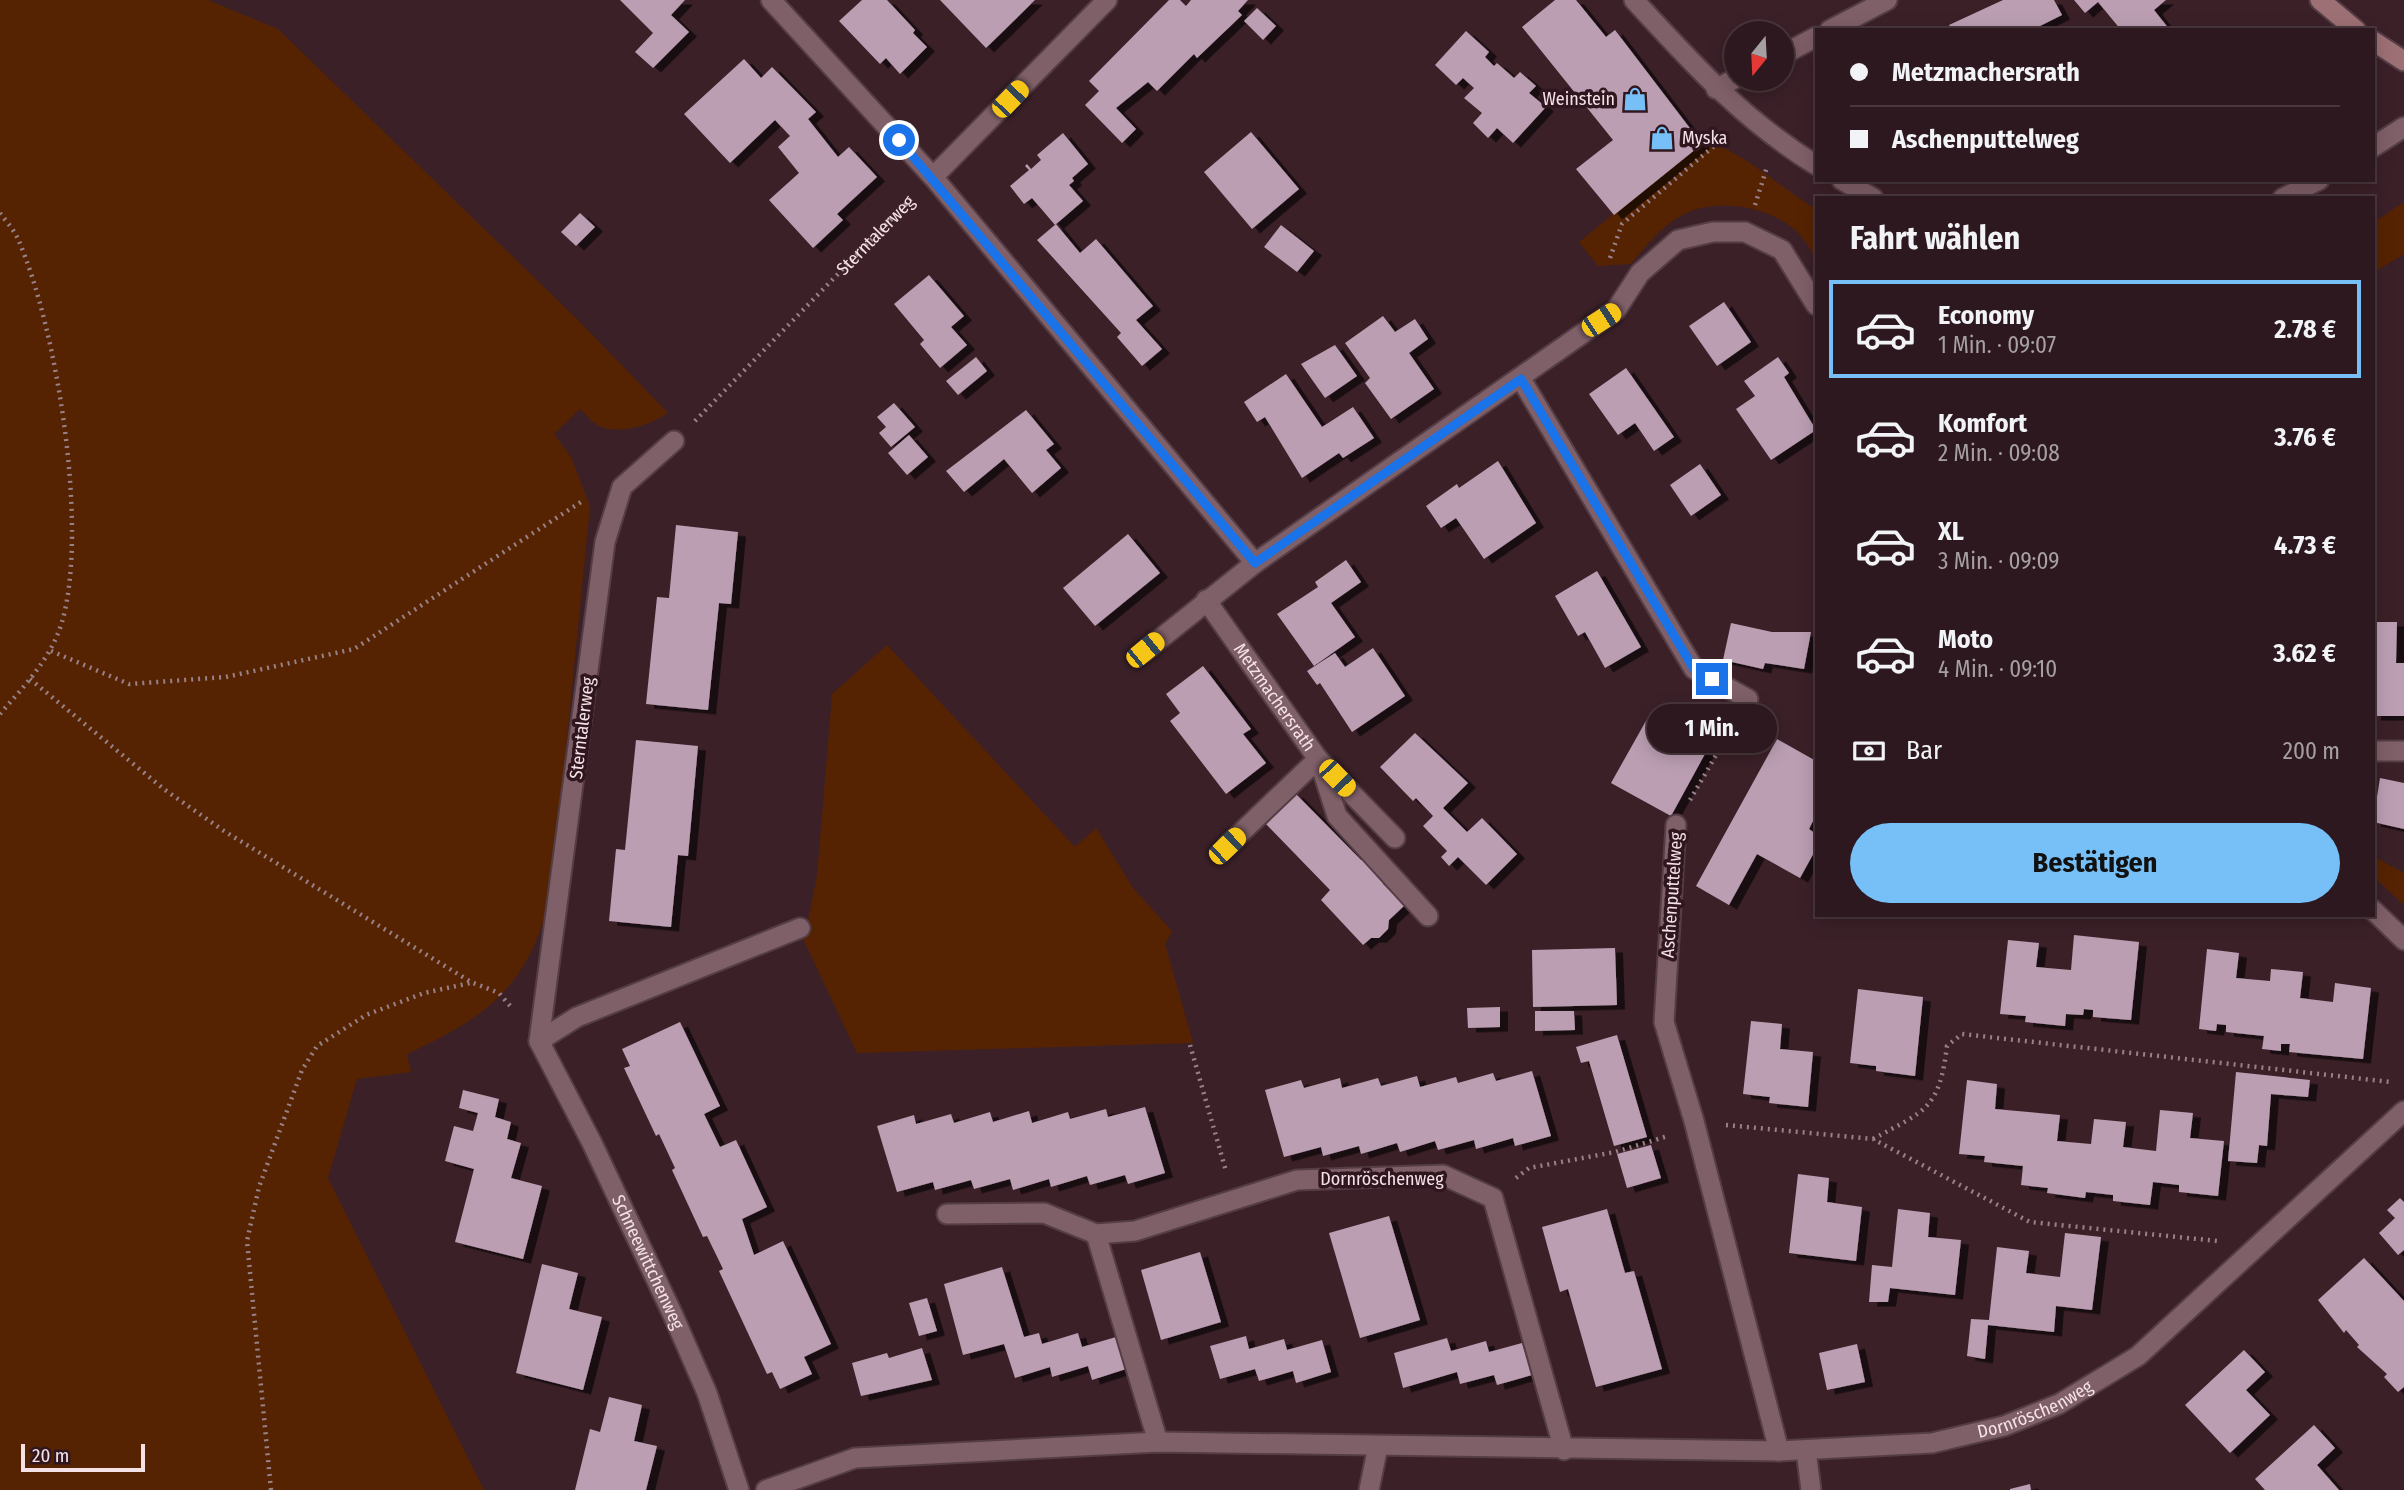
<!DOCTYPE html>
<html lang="de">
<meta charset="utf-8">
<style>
:root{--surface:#2c181e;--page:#342127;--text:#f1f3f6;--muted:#a6a0a4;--line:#48373c;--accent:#76c0f7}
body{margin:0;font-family:"Fira Sans Condensed",sans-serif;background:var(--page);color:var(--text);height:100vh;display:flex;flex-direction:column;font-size:26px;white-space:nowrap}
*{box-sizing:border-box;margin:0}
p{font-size:23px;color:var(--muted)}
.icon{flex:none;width:38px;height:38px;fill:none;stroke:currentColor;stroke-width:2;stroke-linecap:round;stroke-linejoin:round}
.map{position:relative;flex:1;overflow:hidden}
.sheet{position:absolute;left:1815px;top:196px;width:560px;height:721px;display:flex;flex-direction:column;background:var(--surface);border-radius:0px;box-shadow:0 4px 18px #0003,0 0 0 2px var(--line)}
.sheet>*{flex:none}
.banner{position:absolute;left:1815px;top:28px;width:560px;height:154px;border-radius:0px;box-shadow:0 4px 18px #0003,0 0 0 2px var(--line);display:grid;align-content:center;height:154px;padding:0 35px;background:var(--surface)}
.needle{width:46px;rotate:198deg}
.buttons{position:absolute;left:1724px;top:21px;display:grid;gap:14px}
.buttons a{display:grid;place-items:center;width:70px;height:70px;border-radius:50%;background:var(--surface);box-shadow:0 4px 18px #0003,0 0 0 2px var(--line);font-size:35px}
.scale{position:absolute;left:21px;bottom:18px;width:124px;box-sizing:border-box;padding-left:7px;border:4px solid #f5e2e7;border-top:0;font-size:19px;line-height:24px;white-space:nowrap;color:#f5e2e7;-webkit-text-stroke:5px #30171f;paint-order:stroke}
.end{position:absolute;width:32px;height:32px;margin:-16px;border:9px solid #1a73e8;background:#fff;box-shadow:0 0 0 4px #fff}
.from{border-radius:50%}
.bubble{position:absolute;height:49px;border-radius:24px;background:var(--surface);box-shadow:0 4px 18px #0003,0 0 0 2px var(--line);font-size:23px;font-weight:700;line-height:49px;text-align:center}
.car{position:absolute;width:21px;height:42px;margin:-21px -10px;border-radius:9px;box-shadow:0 0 5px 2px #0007;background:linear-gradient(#f5c518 24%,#345 0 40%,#f5c518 0 76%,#345 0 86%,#f5c518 0)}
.banner b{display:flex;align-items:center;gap:24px;height:66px;font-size:26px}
.banner b+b{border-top:2px solid var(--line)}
.banner i{width:18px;height:18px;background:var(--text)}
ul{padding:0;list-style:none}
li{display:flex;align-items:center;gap:21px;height:98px;margin:0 14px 10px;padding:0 21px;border:4px solid transparent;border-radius:0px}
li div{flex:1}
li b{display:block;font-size:26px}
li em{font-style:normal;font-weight:700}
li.on{border-color:var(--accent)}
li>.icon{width:63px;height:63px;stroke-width:1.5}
h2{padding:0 35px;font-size:32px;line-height:84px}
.pay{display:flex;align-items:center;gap:18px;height:77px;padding:0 35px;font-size:26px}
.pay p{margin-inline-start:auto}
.cta{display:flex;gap:14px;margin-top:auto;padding:14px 35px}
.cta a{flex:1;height:80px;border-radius:42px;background:var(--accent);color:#111;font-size:28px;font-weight:700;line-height:80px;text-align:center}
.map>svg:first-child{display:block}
.green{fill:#562302}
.building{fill:#bb9eb2;filter:url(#shadow)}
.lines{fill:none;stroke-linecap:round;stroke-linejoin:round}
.service-casing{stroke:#543d44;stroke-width:23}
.minor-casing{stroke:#543d44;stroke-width:23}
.tertiary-casing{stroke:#543d44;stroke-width:23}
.secondary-casing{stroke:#543d44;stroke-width:23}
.path{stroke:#988187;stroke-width:4.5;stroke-dasharray:2 5;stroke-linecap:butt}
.service{stroke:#7f5f68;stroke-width:19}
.minor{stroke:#7f5f68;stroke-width:19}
.tertiary{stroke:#7f5f68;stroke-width:19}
.secondary{stroke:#9d7075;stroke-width:19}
.route{stroke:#1a73e8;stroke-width:9}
.labels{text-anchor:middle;stroke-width:7;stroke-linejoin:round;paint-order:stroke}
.poi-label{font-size:18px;fill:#f5e2e7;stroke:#30171f;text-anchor:end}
.street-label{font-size:18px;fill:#f5e2e7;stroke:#30171f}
</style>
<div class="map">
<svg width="2404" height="1490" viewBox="0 0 2404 1490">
<defs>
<filter id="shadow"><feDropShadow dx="8" dy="4.5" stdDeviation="0" flood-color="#0009"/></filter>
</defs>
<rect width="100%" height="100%" fill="#3b2028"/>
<!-- green -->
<g class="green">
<path d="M0,0H208L278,29L577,319L668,413C650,425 618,436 597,425C591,421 585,414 580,409L554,434L571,457L590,506L552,890C530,984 492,1015 407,1054L411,1072L357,1079L328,1178L484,1490H0Z"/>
<path d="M1703,141C1746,152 1778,187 1816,209V258C1809,248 1802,235 1793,228C1766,207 1724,199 1691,211C1665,221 1647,245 1631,264L1598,266L1579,242Z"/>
<polygon points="2404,202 2404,254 2373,273 2373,223"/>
<polygon points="887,645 1075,847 1096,828 1133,888 1172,931 1165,944 1193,1043 857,1053 804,941 817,876 832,694"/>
<polygon points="2373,856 2404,873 2404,905 2373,876"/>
</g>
<!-- building -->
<g class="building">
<polygon points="620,0 685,0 671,15 689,32 653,68 635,52 653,33"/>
<polygon points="862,0 887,0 915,30 913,33 927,47 900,74 886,58 880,64 839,21"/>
<polygon points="940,0 1035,0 986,48"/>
<polygon points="1169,0 1180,0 1186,6 1191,0 1248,0 1238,11 1242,15 1197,58 1194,54 1157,91 1148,82 1116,108 1136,129 1122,143 1085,105 1099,91 1089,81"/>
<polygon points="1555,0 1576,0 1606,37 1615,30 1702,144 1614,215 1576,169 1613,140 1522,27"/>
<polygon points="2003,0 2054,0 2062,15 2040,26 2042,30 1952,30 1949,25"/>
<polygon points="2074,0 2166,0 2154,10 2170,30 2121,30 2098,2 2085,13"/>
<polygon points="1257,8 1276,26 1263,40 1244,21"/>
<polygon points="1466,31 1489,52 1485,57 1494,66 1497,63 1514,78 1520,72 1536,86 1529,93 1546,107 1513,143 1497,128 1488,138 1473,123 1482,113 1464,98 1474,88 1463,78 1456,85 1435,65"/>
<polygon points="744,59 761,78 772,67 816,112 808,119 838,157 849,147 877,177 837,214 843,220 813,248 769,200 799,173 778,147 790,136 775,120 730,163 684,114"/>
<polygon points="1251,132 1299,189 1252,229 1204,172"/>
<polygon points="1063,133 1088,164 1072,178 1074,181 1069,185 1083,201 1055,225 1032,198 1024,204 1010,186 1029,170 1025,166 1027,164 1031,169 1041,160 1037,155"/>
<polygon points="580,213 595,227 576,246 561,232"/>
<polygon points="1056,224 1080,253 1096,239 1153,306 1136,320 1162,349 1142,366 1117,337 1121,333 1037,240"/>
<polygon points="1281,225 1314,251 1297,272 1264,247"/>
<polygon points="929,275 964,316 951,327 967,345 940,368 920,344 924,340 894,304"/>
<polygon points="1724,302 1751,342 1717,366 1689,326"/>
<polygon points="1383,316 1395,332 1415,319 1428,339 1409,353 1434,389 1391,419 1365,383 1370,378 1345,343"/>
<polygon points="1335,345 1357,376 1325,398 1301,364"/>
<polygon points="976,357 987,371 958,395 946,381"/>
<polygon points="1778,357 1789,373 1784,377 1816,430 1771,460 1736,409 1755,396 1744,381"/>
<polygon points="1626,368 1674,437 1654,451 1635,423 1618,435 1589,394"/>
<polygon points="1286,374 1322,427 1353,407 1374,438 1343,458 1339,453 1302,478 1265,417 1257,422 1244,402"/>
<polygon points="894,403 915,427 891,447 879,433 886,427 877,417"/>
<polygon points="1026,410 1054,444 1046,450 1061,468 1032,493 1004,459 964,492 946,471"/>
<polygon points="909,435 928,457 907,475 888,453"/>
<polygon points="1498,461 1536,523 1484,559 1456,518 1441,528 1426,506 1457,484 1459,488"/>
<polygon points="1700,464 1721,495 1691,516 1670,485"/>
<polygon points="676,525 738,532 731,604 719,603 708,710 646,704 657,597 669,598"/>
<polygon points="1128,534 1160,573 1095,626 1063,588"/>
<polygon points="1346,560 1361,582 1331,603 1355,637 1314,666 1277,614 1318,587 1315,582"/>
<polygon points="1597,571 1641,647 1605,668 1585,632 1578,636 1555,596"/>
<polygon points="2373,622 2397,622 2396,663 2404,663 2404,716 2373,716"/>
<polygon points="1731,623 1772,632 1811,632 1804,669 1765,663 1763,669 1723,660"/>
<polygon points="1373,648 1405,696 1352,732 1320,683 1317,685 1307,671 1335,653 1345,667"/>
<polygon points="1203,666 1251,729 1243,734 1266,763 1226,794 1170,721 1180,713 1166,694"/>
<polygon points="1647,719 1706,752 1671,816 1611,783"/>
<polygon points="1415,733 1468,783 1443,808 1467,832 1482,818 1517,854 1486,885 1458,857 1449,866 1441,857 1447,851 1423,826 1433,816 1416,798 1413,801 1380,767"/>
<polygon points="1777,739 1816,761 1816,815 1809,829 1816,834 1816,849 1800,878 1757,854 1729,905 1696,886"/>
<polygon points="636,740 698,746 688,856 678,855 671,927 609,921 616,849 625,850"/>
<polygon points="2380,778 2404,783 2404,829 2373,822"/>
<polygon points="1295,793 1361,860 1370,861 1384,876 1383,884 1405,905 1389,920 1388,929 1379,938 1371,938 1363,945 1321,900 1330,890 1265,823"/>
<polygon points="2074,935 2139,942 2131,1020 2093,1017 2093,1010 2084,1009 2083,1015 2066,1014 2065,1026 2025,1022 2026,1016 2000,1014 2008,940 2039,943 2036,967 2071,970"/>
<polygon points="1615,948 1617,1005 1533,1007 1532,950"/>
<polygon points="2207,949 2239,953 2236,978 2270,981 2271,969 2303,972 2300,998 2333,1002 2335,983 2371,988 2363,1059 2289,1052 2290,1044 2281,1044 2281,1051 2262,1049 2264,1036 2226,1032 2226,1025 2217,1024 2216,1031 2199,1029"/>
<polygon points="1858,989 1923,997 1915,1076 1876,1071 1876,1066 1850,1063"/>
<polygon points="1500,1007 1500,1027 1468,1028 1467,1008"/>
<polygon points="1535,1011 1574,1011 1575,1030 1535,1031"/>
<polygon points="1751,1021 1782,1024 1780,1049 1813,1052 1808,1107 1769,1103 1770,1097 1743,1094"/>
<polygon points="680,1022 720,1106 704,1114 720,1147 736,1140 767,1207 742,1219 754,1255 783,1241 831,1344 804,1357 812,1374 780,1389 772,1372 767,1374 719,1271 723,1269 707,1236 703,1237 672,1170 675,1168 659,1134 656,1136 624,1068 630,1066 622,1049"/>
<polygon points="1617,1035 1647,1137 1614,1146 1589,1061 1581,1063 1576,1047"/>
<polygon points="1532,1071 1551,1136 1515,1146 1513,1138 1476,1149 1474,1140 1438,1150 1435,1141 1400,1152 1397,1143 1361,1154 1359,1146 1323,1156 1321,1147 1284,1157 1265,1090 1301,1080 1304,1088 1340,1078 1342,1088 1378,1078 1381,1086 1417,1076 1420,1087 1456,1077 1458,1083 1493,1073 1496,1081"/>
<polygon points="2236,1072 2310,1080 2308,1097 2271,1094 2267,1146 2259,1145 2257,1163 2228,1161"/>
<polygon points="1967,1080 1997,1084 1995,1109 2060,1115 2057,1141 2091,1144 2094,1119 2126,1122 2123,1147 2156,1151 2160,1110 2193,1113 2190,1138 2224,1141 2218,1196 2179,1192 2179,1185 2153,1182 2150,1205 2113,1201 2113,1195 2086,1192 2085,1198 2047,1193 2048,1188 2021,1185 2023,1166 1984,1162 1985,1156 1959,1154"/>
<polygon points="463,1090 499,1099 495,1117 511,1122 507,1139 521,1143 511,1178 542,1186 523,1259 455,1242 474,1169 445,1161 454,1126 473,1131 478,1113 459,1108"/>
<polygon points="1145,1107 1165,1173 1128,1184 1125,1175 1090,1185 1087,1176 1051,1187 1049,1179 1013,1190 1010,1179 974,1189 971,1180 935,1190 933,1182 897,1192 877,1126 914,1115 916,1124 951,1114 954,1123 990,1112 993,1122 1029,1111 1032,1123 1068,1112 1070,1119 1106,1109 1108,1117"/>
<polygon points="1651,1145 1661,1178 1627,1188 1617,1154"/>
<polygon points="1798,1174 1829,1178 1827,1202 1862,1207 1856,1261 1789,1253"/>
<polygon points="2400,1198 2404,1202 2404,1250 2398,1255 2379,1233 2395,1218 2387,1210"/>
<polygon points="1607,1209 1625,1273 1634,1271 1662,1369 1596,1387 1568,1289 1560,1292 1542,1227"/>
<polygon points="1898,1209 1930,1213 1928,1237 1961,1240 1955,1295 1890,1288 1888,1302 1869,1302 1872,1265 1892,1267"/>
<polygon points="1389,1216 1420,1320 1360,1338 1329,1233"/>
<polygon points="2065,1233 2101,1237 2092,1310 2056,1306 2054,1332 1988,1325 1985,1359 1967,1356 1971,1319 1989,1320 1997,1247 2029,1251 2026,1273 2060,1277"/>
<polygon points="1200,1252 1221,1322 1161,1340 1141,1270"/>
<polygon points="2364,1258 2404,1301 2404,1387 2398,1392 2384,1377 2387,1374 2357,1347 2359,1345 2346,1330 2344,1333 2318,1300"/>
<polygon points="542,1264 578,1273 569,1309 602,1317 583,1390 516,1373"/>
<polygon points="1002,1267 1024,1337 1039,1333 1042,1344 1078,1333 1082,1347 1116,1337 1126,1369 1092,1380 1088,1366 1052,1377 1050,1367 1015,1378 1004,1344 963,1355 944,1284"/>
<polygon points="927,1298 937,1331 919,1336 909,1303"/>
<polygon points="1246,1336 1249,1349 1284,1339 1287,1350 1322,1340 1331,1372 1296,1383 1293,1371 1259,1381 1255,1369 1220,1379 1210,1346"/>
<polygon points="1447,1338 1451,1351 1486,1341 1489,1352 1522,1343 1532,1375 1497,1385 1494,1375 1460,1384 1457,1372 1403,1388 1394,1353"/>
<polygon points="1857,1344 1865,1382 1827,1390 1819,1353"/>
<polygon points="922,1348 932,1380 861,1396 852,1363 887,1353 889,1358"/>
<polygon points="2244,1350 2265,1372 2246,1390 2270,1415 2230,1453 2185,1405"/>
<polygon points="609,1397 642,1405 634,1441 657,1446 646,1490 575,1490 590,1429 600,1432"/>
<polygon points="2314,1425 2335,1448 2317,1465 2339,1490 2265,1490 2255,1479"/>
<polygon points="2030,1484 2031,1490 2010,1490 2010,1489"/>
</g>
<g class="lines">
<!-- service casing -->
<g class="service-casing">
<g id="service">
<polyline points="1830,30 1887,0"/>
<polyline points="1782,55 1816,37"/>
<polyline points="1716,89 1736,78"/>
<path id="s2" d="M1206,600L1318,759L1395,838"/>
<polyline points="1320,763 1337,816 1428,916"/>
<polyline points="1227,846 1318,759"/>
<polyline points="539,1041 577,1017 800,928"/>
</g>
</g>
<!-- minor casing -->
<g class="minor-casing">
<g id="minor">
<polyline points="771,0 933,177 1255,563"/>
<polyline points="933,177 1107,0"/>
<polyline points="1521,379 1694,669 1748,699"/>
<path id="s3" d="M674,441L622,487L605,542L539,1041L592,1143L673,1315L707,1393L739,1490"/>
<polyline points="1145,651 1255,563 1616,310 1640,273 1678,240 1713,232 1745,232 1782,250 1816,305"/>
<polyline points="2373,751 2404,751"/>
<polyline points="1676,825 1664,1022 1694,1121 1779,1451"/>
<polyline points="2373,910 2404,940"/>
<polyline points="947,1214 1044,1213 1096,1234 1135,1231 1297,1180 1443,1175 1493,1198 1564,1450"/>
<polyline points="1096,1234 1158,1442"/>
<polyline points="1806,1450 1811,1490"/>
<path id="s4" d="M766,1490L855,1458L1158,1442L1779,1451L1932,1443L2004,1426L2059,1404L2138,1356L2404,1111"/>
<polyline points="1369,1490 1378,1446"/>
</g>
</g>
<!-- tertiary casing -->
<g class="tertiary-casing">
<g id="tertiary">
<path d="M1634,0C1692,63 1743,120 1816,165"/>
<polyline points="2373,147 2404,127"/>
<polyline points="1842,180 1873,198"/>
<polyline points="2283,198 2319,180"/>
</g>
</g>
<!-- secondary casing -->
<g class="secondary-casing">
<g id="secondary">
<polyline points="2320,0 2356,30"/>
<polyline points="2373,41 2404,61"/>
</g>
</g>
<!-- path -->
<g class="path">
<polyline points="1755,205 1767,167"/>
<path d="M0,213C6,221 14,230 18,239C57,328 89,529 62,622C51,659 24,686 0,714"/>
<polyline points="1610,258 1622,224 1727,135"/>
<path id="s1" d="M695,421L911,199"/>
<polyline points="51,651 129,684 226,677 354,649 584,500"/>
<polyline points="30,679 165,790 224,831 471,982 499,993 512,1008"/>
<polyline points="1690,800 1733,726"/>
<polyline points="1190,1045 1226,1171"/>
<polyline points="1726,1125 1873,1139 2030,1222 2217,1241"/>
<path d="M1873,1139C1926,1110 1939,1110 1947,1046L1962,1034L2391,1082"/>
<polyline points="1516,1178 1529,1168 1615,1152 1668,1136"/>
<polyline points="271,1490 247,1241 259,1187 302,1070 317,1046 366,1015 424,993 470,983"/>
</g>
<!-- service -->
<use href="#service" class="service"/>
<!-- minor -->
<use href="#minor" class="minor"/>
<!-- tertiary -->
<use href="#tertiary" class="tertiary"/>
<!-- secondary -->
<use href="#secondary" class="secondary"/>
</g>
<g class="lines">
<!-- route -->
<polyline class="route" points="899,140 1255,563 1521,379 1694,669 1712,679"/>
</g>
<!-- icons -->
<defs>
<g id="shop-bare" transform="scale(1.89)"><path d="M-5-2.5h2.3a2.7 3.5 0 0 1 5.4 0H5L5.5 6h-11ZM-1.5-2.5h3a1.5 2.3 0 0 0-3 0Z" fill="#76c0f7" stroke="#30171f" stroke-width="2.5" paint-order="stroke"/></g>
</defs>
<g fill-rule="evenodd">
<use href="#shop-bare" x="1635" y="99"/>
<use href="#shop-bare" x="1662" y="138"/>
</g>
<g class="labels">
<!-- poi labels -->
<g class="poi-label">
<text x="1615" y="105">Weinstein</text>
<text x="1682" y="144" text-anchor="start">Myska</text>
</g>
<!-- street labels -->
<g class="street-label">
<text dy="6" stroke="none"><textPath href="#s1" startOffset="259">Sterntalerweg</textPath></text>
<text dy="6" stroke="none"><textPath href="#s2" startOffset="119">Metzmachersrath</textPath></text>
<text transform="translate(582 728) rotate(-83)" y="6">Sterntalerweg</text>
<text transform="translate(1672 895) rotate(-86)" y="6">Aschenputtelweg</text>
<text x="1382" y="1185">Dornröschenweg</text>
<text dy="6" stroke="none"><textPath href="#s3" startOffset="877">Schneewittchenweg</textPath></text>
<text dy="6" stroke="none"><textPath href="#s4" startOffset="1281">Dornröschenweg</textPath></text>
</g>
</g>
</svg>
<div class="buttons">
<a><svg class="needle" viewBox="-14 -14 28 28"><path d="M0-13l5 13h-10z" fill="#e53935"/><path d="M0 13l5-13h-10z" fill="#a6a0a4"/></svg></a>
</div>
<div class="scale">20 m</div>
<i class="end from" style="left:899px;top:140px"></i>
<i class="end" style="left:1712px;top:679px"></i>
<div class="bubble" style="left:1647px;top:704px;width:130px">1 Min.</div>
<i class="car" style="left:1010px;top:99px;rotate:44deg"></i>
<i class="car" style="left:1601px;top:320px;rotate:57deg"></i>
<i class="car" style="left:1145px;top:650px;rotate:51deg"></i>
<i class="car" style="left:1337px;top:778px;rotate:136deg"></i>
<i class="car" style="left:1227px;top:846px;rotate:46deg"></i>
<div class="banner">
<b><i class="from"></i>Metzmachersrath</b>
<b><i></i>Aschenputtelweg</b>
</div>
<section class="sheet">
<h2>Fahrt wählen</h2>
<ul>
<li class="on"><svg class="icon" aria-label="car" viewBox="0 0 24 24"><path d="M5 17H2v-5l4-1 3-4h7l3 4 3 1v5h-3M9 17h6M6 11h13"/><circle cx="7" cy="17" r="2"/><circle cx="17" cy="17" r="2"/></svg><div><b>Economy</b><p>1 Min. · 09:07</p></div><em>2.78 €</em></li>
<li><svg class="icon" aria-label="car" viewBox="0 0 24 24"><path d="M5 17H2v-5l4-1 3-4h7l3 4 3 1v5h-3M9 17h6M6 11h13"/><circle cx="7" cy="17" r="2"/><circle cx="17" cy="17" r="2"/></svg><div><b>Komfort</b><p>2 Min. · 09:08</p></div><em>3.76 €</em></li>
<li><svg class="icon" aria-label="car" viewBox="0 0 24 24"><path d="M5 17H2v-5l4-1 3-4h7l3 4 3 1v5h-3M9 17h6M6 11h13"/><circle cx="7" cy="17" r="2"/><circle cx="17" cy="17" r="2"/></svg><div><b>XL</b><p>3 Min. · 09:09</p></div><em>4.73 €</em></li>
<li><svg class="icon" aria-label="car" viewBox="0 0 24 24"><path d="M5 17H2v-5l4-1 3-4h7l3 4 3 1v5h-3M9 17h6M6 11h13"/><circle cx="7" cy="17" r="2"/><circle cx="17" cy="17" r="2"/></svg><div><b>Moto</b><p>4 Min. · 09:10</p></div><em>3.62 €</em></li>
</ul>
<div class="pay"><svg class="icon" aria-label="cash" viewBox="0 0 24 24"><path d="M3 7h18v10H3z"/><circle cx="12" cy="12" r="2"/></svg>Bar<p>200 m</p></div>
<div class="cta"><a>Bestätigen</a></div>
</section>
</div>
